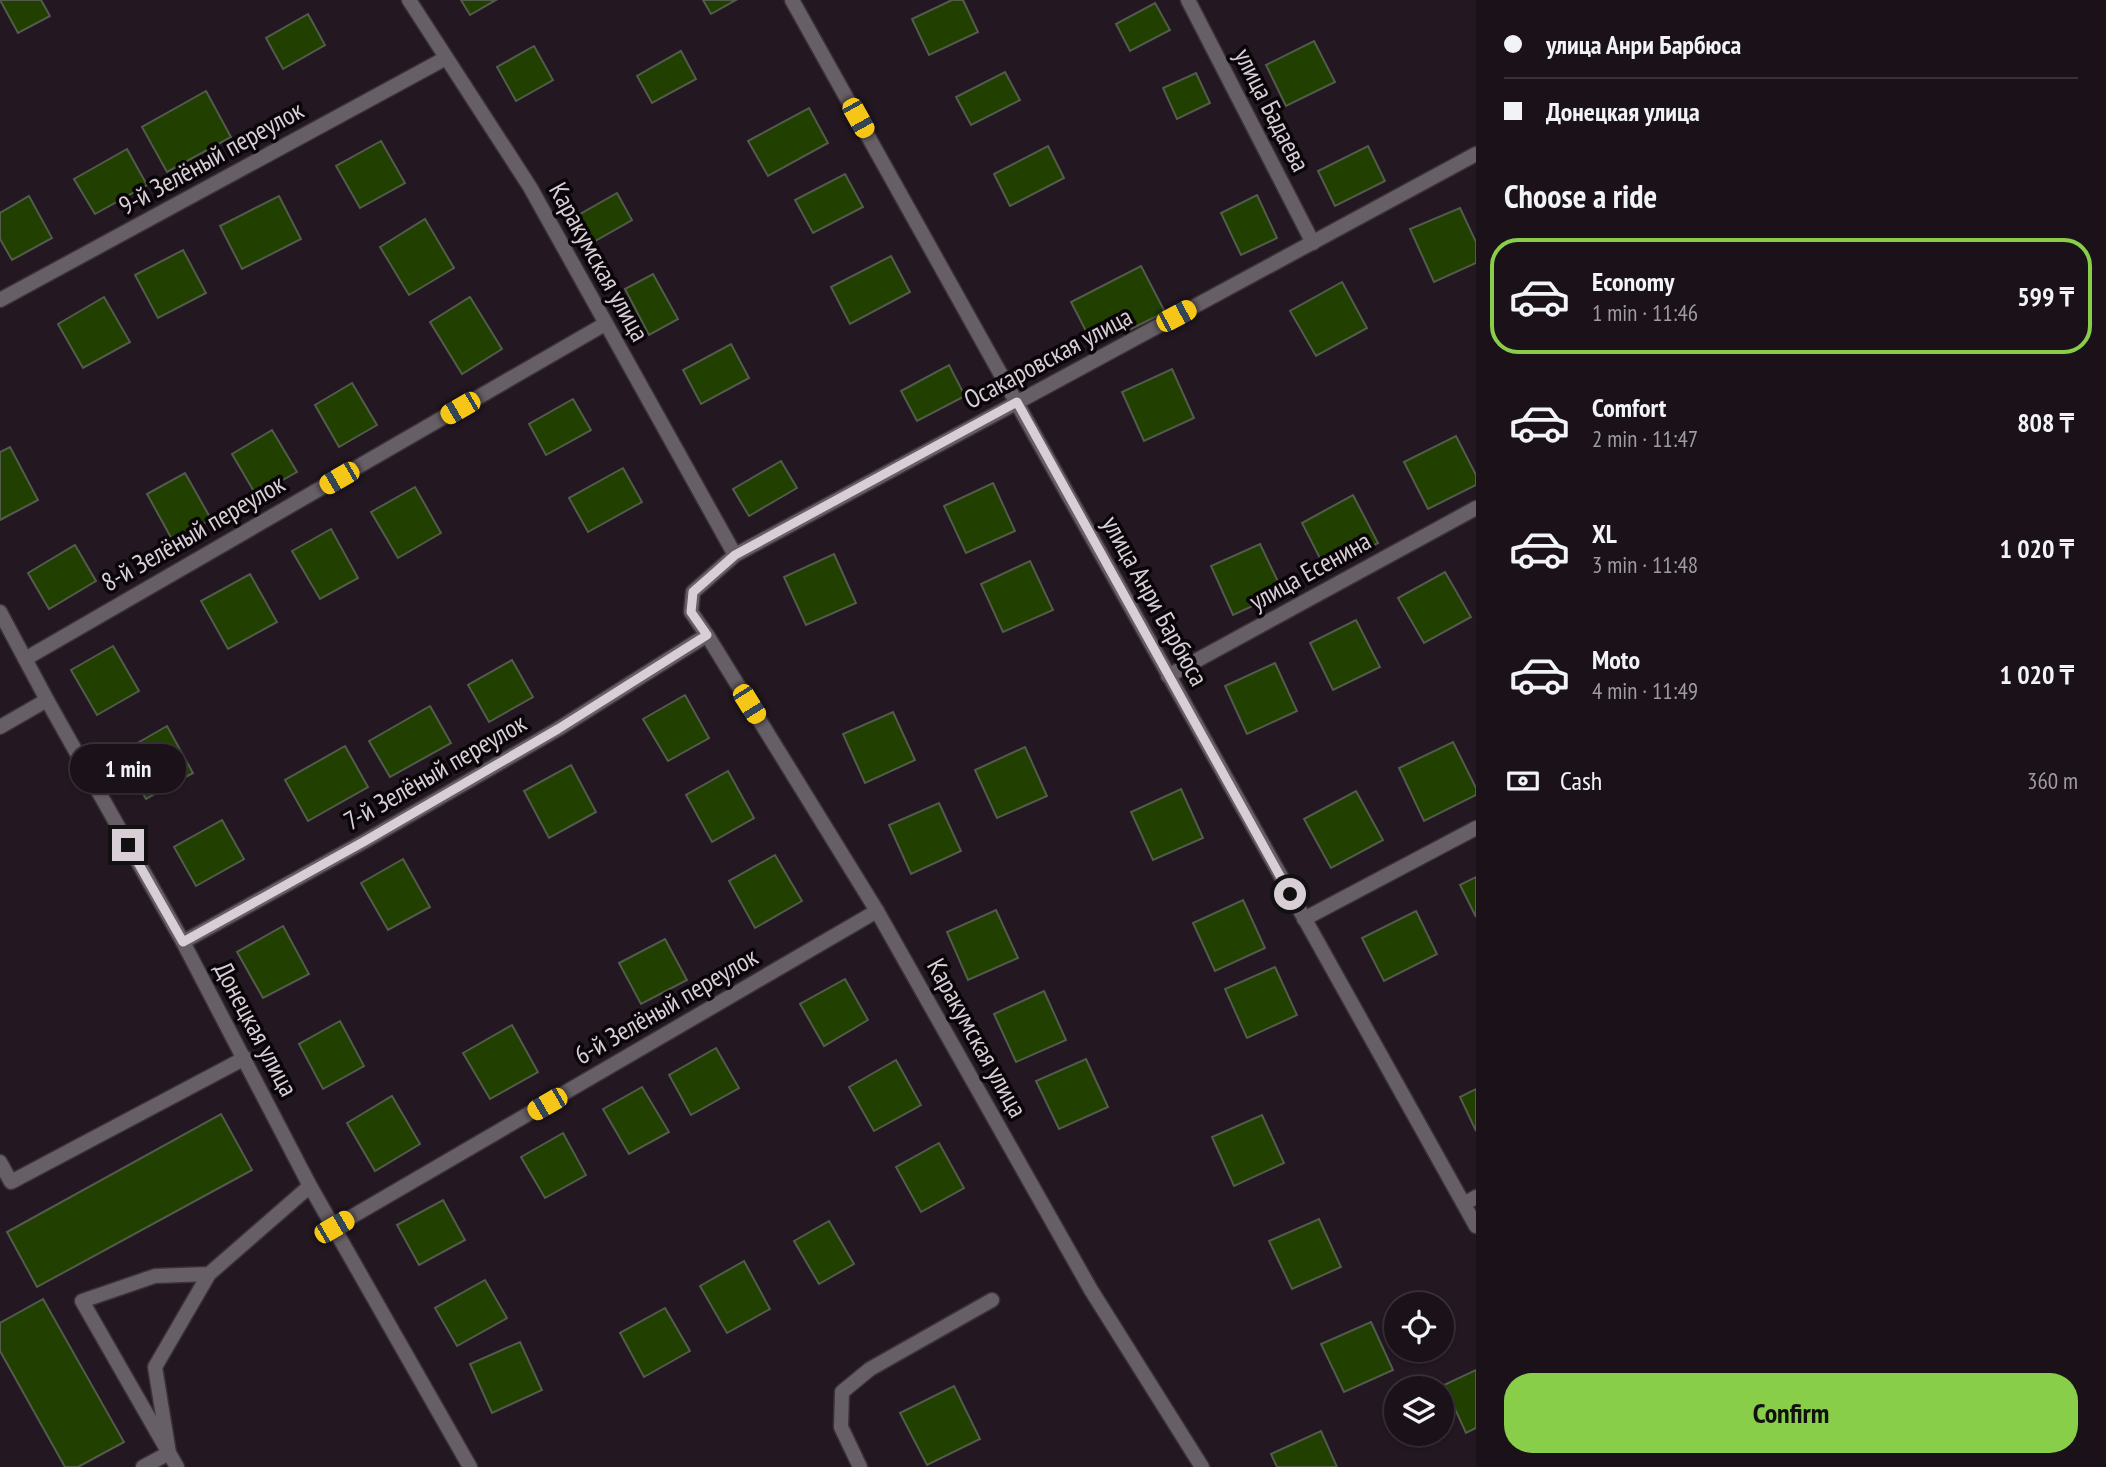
<!DOCTYPE html>
<meta charset="utf-8">
<style>
:root{--surface:#1a1119;--page:#231a22;--text:#f1f3f6;--muted:#9f9da2;--line:#383138;--accent:#89ce48}
body{margin:0;font-family:"PT Sans Narrow",sans-serif;background:var(--page);color:var(--text);height:100vh;display:flex;flex-direction:column;font-size:26px;white-space:nowrap}
*{box-sizing:border-box;margin:0}
p{font-size:23px;color:var(--muted)}
.icon{flex:none;width:38px;height:38px;fill:none;stroke:currentColor;stroke-width:2;stroke-linecap:round;stroke-linejoin:round}
.map{position:relative;flex:1;overflow:hidden}
.details{display:flex;flex-direction:column;background:var(--surface);width:630px}
.details>*{flex:none}
.banner{display:grid;align-content:center;height:154px;padding:0 28px;background:var(--surface)}
.buttons{position:absolute;left:1384px;top:1292px;display:grid;gap:14px}
.buttons a{display:grid;place-items:center;width:70px;height:70px;border-radius:50%;background:var(--surface);box-shadow:0 2px 5px #0004,0 0 0 2px var(--line);font-size:35px}
.end{position:absolute;width:32px;height:32px;margin:-16px;border:9px solid #d8cfd6;background:#111;box-shadow:0 0 0 4px #111}
.from{border-radius:50%}
.bubble{position:absolute;height:49px;border-radius:24px;background:var(--surface);box-shadow:0 2px 5px #0004,0 0 0 2px var(--line);font-size:23px;font-weight:800;line-height:49px;text-align:center}
.car{position:absolute;width:21px;height:42px;margin:-21px -10px;border-radius:9px;box-shadow:0 0 5px 2px #0007;background:linear-gradient(#f5c518 24%,#345 0 40%,#f5c518 0 76%,#345 0 86%,#f5c518 0)}
.banner b{display:flex;align-items:center;gap:24px;height:66px;font-size:26px}
.banner b+b{border-top:2px solid var(--line)}
.banner i{width:18px;height:18px;background:var(--text)}
ul{padding:0;list-style:none}
li{display:flex;align-items:center;gap:21px;height:116px;margin:0 14px 10px;padding:0 14px;border:4px solid transparent;border-radius:28px}
li div{flex:1}
li b{display:block;font-size:26px}
li em{font-style:normal;font-weight:800}
li.current{border-color:var(--accent)}
li>.icon{width:63px;height:63px;stroke-width:1.5}
h2{padding:0 28px;font-size:32px;line-height:84px}
.pay{display:flex;align-items:center;gap:18px;height:77px;padding:0 28px;font-size:26px}
.pay p{margin-inline-start:auto}
.button{display:flex;gap:14px;margin-top:auto;padding:14px 28px}
.button a{flex:1;height:80px;border-radius:28px;background:var(--accent);color:#111;font-size:28px;font-weight:800;line-height:80px;text-align:center}
main{display:flex;flex:1;min-height:0}
.map>svg:first-child{display:block}
.building{fill:#214000;stroke:#525b4c;stroke-width:2}
.lines{fill:none;stroke-linecap:round;stroke-linejoin:round}
.service-casing{stroke:#3c313a;stroke-width:17}
.minor-casing{stroke:#3c313a;stroke-width:17}
.service{stroke:#665f65;stroke-width:14}
.minor{stroke:#665f65;stroke-width:14}
.route{stroke:#d8cfd6;stroke-width:9}
.labels{text-anchor:middle;stroke-width:7;stroke-linejoin:round;paint-order:stroke}
.street-label{font-size:26px;fill:#d8cfd6;stroke:#090509}
</style>
<main>
<div class="map">
<svg width="1476" height="1467" viewBox="0 0 1476 1467">
<rect width="100%" height="100%" fill="#231721"/>
<!-- building -->
<g class="building">
<polygon points="0,0 41,0 50,16 18,33"/>
<polygon points="461,0 496,0 470,15"/>
<polygon points="703,0 736,0 711,14"/>
<polygon points="952,0 963,0 978,32 929,55 912,19"/>
<polygon points="1155,3 1170,30 1130,51 1116,24"/>
<polygon points="308,14 325,45 283,69 266,38"/>
<polygon points="1314,41 1335,82 1286,106 1266,65"/>
<polygon points="534,46 553,80 516,101 497,67"/>
<polygon points="681,51 696,79 652,103 637,76"/>
<polygon points="1005,72 1020,100 971,125 956,97"/>
<polygon points="1196,73 1210,103 1177,119 1163,88"/>
<polygon points="206,91 231,137 167,172 142,127"/>
<polygon points="809,108 828,143 768,176 748,141"/>
<polygon points="381,141 405,183 360,208 336,166"/>
<polygon points="1048,146 1064,178 1010,206 994,174"/>
<polygon points="1368,146 1385,181 1335,206 1318,171"/>
<polygon points="127,149 147,185 95,214 74,179"/>
<polygon points="845,174 863,207 813,233 795,200"/>
<polygon points="617,193 632,220 583,248 568,221"/>
<polygon points="1257,195 1277,238 1241,255 1221,213"/>
<polygon points="29,196 52,238 12,260 0,239 0,213"/>
<polygon points="279,196 301,239 242,269 220,226"/>
<polygon points="1460,208 1476,242 1476,263 1434,282 1410,229"/>
<polygon points="425,219 454,268 409,295 380,247"/>
<polygon points="183,250 206,293 158,318 135,275"/>
<polygon points="891,256 910,292 850,324 831,287"/>
<polygon points="1141,266 1165,312 1125,332 1119,321 1089,337 1071,302"/>
<polygon points="653,274 678,319 649,335 625,289"/>
<polygon points="1342,282 1367,328 1316,356 1290,311"/>
<polygon points="104,297 130,342 83,368 58,324"/>
<polygon points="470,297 502,349 462,374 430,322"/>
<polygon points="731,344 749,378 701,404 683,370"/>
<polygon points="949,365 965,396 917,421 901,391"/>
<polygon points="1172,369 1194,418 1144,441 1122,392"/>
<polygon points="352,383 377,425 339,447 315,405"/>
<polygon points="573,399 591,430 546,455 529,424"/>
<polygon points="272,430 297,472 256,495 232,454"/>
<polygon points="1456,436 1476,475 1476,485 1428,509 1404,462"/>
<polygon points="10,447 38,500 0,520 0,452"/>
<polygon points="781,461 797,488 749,516 733,489"/>
<polygon points="623,468 642,502 588,532 569,498"/>
<polygon points="185,473 211,519 173,541 147,494"/>
<polygon points="993,483 1015,531 966,553 944,506"/>
<polygon points="415,487 441,533 398,558 371,512"/>
<polygon points="1353,495 1378,543 1326,570 1302,523"/>
<polygon points="331,529 358,578 320,599 292,551"/>
<polygon points="1260,544 1283,592 1233,615 1211,566"/>
<polygon points="75,545 96,581 49,609 28,573"/>
<polygon points="834,554 856,603 806,625 784,577"/>
<polygon points="1030,561 1053,610 1003,632 981,584"/>
<polygon points="1445,572 1471,617 1424,643 1398,598"/>
<polygon points="250,574 277,622 228,649 201,601"/>
<polygon points="1356,620 1380,667 1333,690 1310,643"/>
<polygon points="113,646 139,691 97,715 71,670"/>
<polygon points="512,660 533,697 489,722 468,685"/>
<polygon points="1275,663 1297,711 1247,734 1225,686"/>
<polygon points="685,695 709,738 668,761 643,719"/>
<polygon points="430,706 451,743 390,777 369,741"/>
<polygon points="893,712 915,760 865,783 843,734"/>
<polygon points="167,726 193,773 146,799 120,753"/>
<polygon points="1453,742 1476,788 1476,795 1424,821 1399,768"/>
<polygon points="345,746 368,787 308,821 285,780"/>
<polygon points="1025,747 1047,796 997,818 975,770"/>
<polygon points="571,765 596,812 549,838 524,791"/>
<polygon points="728,771 754,818 712,842 686,795"/>
<polygon points="1181,789 1203,838 1153,860 1131,812"/>
<polygon points="1356,791 1383,840 1331,868 1304,819"/>
<polygon points="939,803 961,851 911,874 889,825"/>
<polygon points="222,820 244,859 196,886 174,847"/>
<polygon points="775,855 802,901 755,928 729,881"/>
<polygon points="403,859 430,907 388,930 361,883"/>
<polygon points="1476,877 1476,917 1460,885"/>
<polygon points="1243,900 1265,948 1215,971 1193,923"/>
<polygon points="996,910 1018,958 968,980 947,932"/>
<polygon points="1416,911 1437,954 1384,981 1362,938"/>
<polygon points="283,926 309,974 263,998 237,952"/>
<polygon points="665,939 687,980 641,1004 619,963"/>
<polygon points="1275,967 1297,1015 1247,1038 1225,989"/>
<polygon points="845,979 868,1020 824,1046 800,1004"/>
<polygon points="1044,991 1066,1040 1016,1062 994,1014"/>
<polygon points="340,1021 364,1066 323,1089 299,1044"/>
<polygon points="512,1025 538,1072 490,1099 463,1053"/>
<polygon points="716,1048 739,1088 691,1115 669,1075"/>
<polygon points="1086,1059 1108,1107 1059,1129 1036,1081"/>
<polygon points="896,1060 921,1105 874,1131 849,1087"/>
<polygon points="642,1087 669,1132 629,1154 603,1109"/>
<polygon points="1476,1089 1476,1131 1460,1097"/>
<polygon points="392,1096 420,1144 375,1171 347,1123"/>
<polygon points="221,1114 252,1170 37,1287 7,1232"/>
<polygon points="1262,1115 1284,1163 1234,1186 1212,1137"/>
<polygon points="563,1133 586,1175 545,1198 521,1157"/>
<polygon points="939,1143 964,1188 921,1212 896,1167"/>
<polygon points="443,1200 465,1240 419,1265 397,1225"/>
<polygon points="1319,1219 1341,1267 1292,1289 1269,1241"/>
<polygon points="829,1221 854,1264 819,1284 794,1241"/>
<polygon points="744,1261 770,1309 727,1333 700,1286"/>
<polygon points="485,1280 507,1318 457,1346 435,1308"/>
<polygon points="43,1299 124,1442 78,1467 65,1467 0,1351 0,1323"/>
<polygon points="665,1308 690,1351 644,1377 620,1333"/>
<polygon points="1371,1322 1393,1370 1344,1392 1321,1344"/>
<polygon points="520,1342 542,1390 492,1413 470,1364"/>
<polygon points="1476,1370 1476,1428 1466,1433 1444,1385"/>
<polygon points="954,1386 980,1439 927,1465 900,1413"/>
<polygon points="1321,1431 1337,1467 1277,1467 1271,1454"/>
</g>
<g class="lines">
<!-- service casing -->
<g class="service-casing">
<g id="service">
<polyline points="0,727 47,700"/>
<polyline points="0,1162 11,1182 245,1058"/>
<polyline points="209,1274 155,1276 82,1301 169,1453 155,1367 209,1274 310,1186"/>
<polyline points="143,1467 169,1453 177,1467"/>
</g>
</g>
<!-- minor casing -->
<g class="minor-casing">
<g id="minor">
<polyline points="409,0 530,187 735,555"/>
<polyline points="792,0 1476,1226"/>
<polyline points="1188,0 1313,243"/>
<polyline points="0,300 446,58"/>
<polyline points="0,612 47,700 183,942 310,1186 470,1467"/>
<polyline points="25,659 605,324"/>
<polyline points="1168,676 1476,508"/>
<polyline points="1304,919 1476,828"/>
<polyline points="183,942 365,841 558,729 707,635"/>
<polyline points="1464,1204 1476,1197"/>
<polyline points="334,1227 877,911"/>
<polyline points="860,1467 841,1427 842,1392 870,1369 992,1300"/>
<polyline points="1202,1467 1091,1290 877,911 707,635 691,612 693,592 735,555 1476,154"/>
</g>
</g>
<!-- service -->
<use href="#service" class="service"/>
<!-- minor -->
<use href="#minor" class="minor"/>
</g>
<g class="lines">
<!-- route -->
<polyline class="route" points="128,845 183,942 365,841 558,729 707,635 691,612 693,592 735,555 1017,402 1290,894"/>
</g>
<g class="labels">
<!-- street labels -->
<g class="street-label">
<text transform="translate(1272 110) rotate(63)" y="9">улица Бадаева</text>
<text transform="translate(211 158) rotate(-29)" y="9">9-й Зелёный переулок</text>
<text transform="translate(599 262) rotate(61)" y="9">Каракумская улица</text>
<text transform="translate(1048 358) rotate(-28)" y="9">Осакаровская улица</text>
<text transform="translate(193 533) rotate(-30)" y="9">8-й Зелёный переулок</text>
<text transform="translate(1310 571) rotate(-29)" y="9">улица Есенина</text>
<text transform="translate(1155 601) rotate(61)" y="9">улица Анри Барбюса</text>
<text transform="translate(435 772) rotate(-30)" y="9">7-й Зелёный переулок</text>
<text transform="translate(666 1006) rotate(-30)" y="9">6-й Зелёный переулок</text>
<text transform="translate(256 1029) rotate(62)" y="9">Донецкая улица</text>
<text transform="translate(977 1038) rotate(61)" y="9">Каракумская улица</text>
</g>
</g>
</svg>
<div class="buttons">
<a><svg class="icon" aria-label="locate" viewBox="0 0 24 24"><circle cx="12" cy="12" r="6"/><path d="M12 2v4M12 18v4M2 12h4M18 12h4"/></svg></a>
<a><svg class="icon" aria-label="layers" viewBox="0 0 24 24"><path d="M12 4l9 5-9 5-9-5zM3 14l9 5 9-5"/></svg></a>
</div>
<i class="end from" style="left:1290px;top:894px"></i>
<i class="end" style="left:128px;top:845px"></i>
<div class="bubble" style="left:70px;top:744px;width:116px">1 min</div>
<i class="car" style="left:858px;top:118px;rotate:151deg"></i>
<i class="car" style="left:1176px;top:316px;rotate:62deg"></i>
<i class="car" style="left:460px;top:408px;rotate:240deg"></i>
<i class="car" style="left:339px;top:478px;rotate:240deg"></i>
<i class="car" style="left:749px;top:704px;rotate:148deg"></i>
<i class="car" style="left:547px;top:1104px;rotate:240deg"></i>
<i class="car" style="left:334px;top:1227px;rotate:60deg"></i>
</div>
<section class="details">
<div class="banner">
<b><i class="from"></i>улица Анри Барбюса</b>
<b><i></i>Донецкая улица</b>
</div>
<h2>Choose a ride</h2>
<ul>
<li class="current"><svg class="icon" aria-label="car" viewBox="0 0 24 24"><path d="M5 17H2v-5l4-1 3-4h7l3 4 3 1v5h-3M9 17h6M6 11h13"/><circle cx="7" cy="17" r="2"/><circle cx="17" cy="17" r="2"/></svg><div><b>Economy</b><p>1 min · 11:46</p></div><em>599 ₸</em></li>
<li><svg class="icon" aria-label="car" viewBox="0 0 24 24"><path d="M5 17H2v-5l4-1 3-4h7l3 4 3 1v5h-3M9 17h6M6 11h13"/><circle cx="7" cy="17" r="2"/><circle cx="17" cy="17" r="2"/></svg><div><b>Comfort</b><p>2 min · 11:47</p></div><em>808 ₸</em></li>
<li><svg class="icon" aria-label="car" viewBox="0 0 24 24"><path d="M5 17H2v-5l4-1 3-4h7l3 4 3 1v5h-3M9 17h6M6 11h13"/><circle cx="7" cy="17" r="2"/><circle cx="17" cy="17" r="2"/></svg><div><b>XL</b><p>3 min · 11:48</p></div><em>1 020 ₸</em></li>
<li><svg class="icon" aria-label="car" viewBox="0 0 24 24"><path d="M5 17H2v-5l4-1 3-4h7l3 4 3 1v5h-3M9 17h6M6 11h13"/><circle cx="7" cy="17" r="2"/><circle cx="17" cy="17" r="2"/></svg><div><b>Moto</b><p>4 min · 11:49</p></div><em>1 020 ₸</em></li>
</ul>
<div class="pay"><svg class="icon" aria-label="cash" viewBox="0 0 24 24"><path d="M3 7h18v10H3z"/><circle cx="12" cy="12" r="2"/></svg>Cash<p>360 m</p></div>
<div class="button"><a>Confirm</a></div>
</section>
</main>
